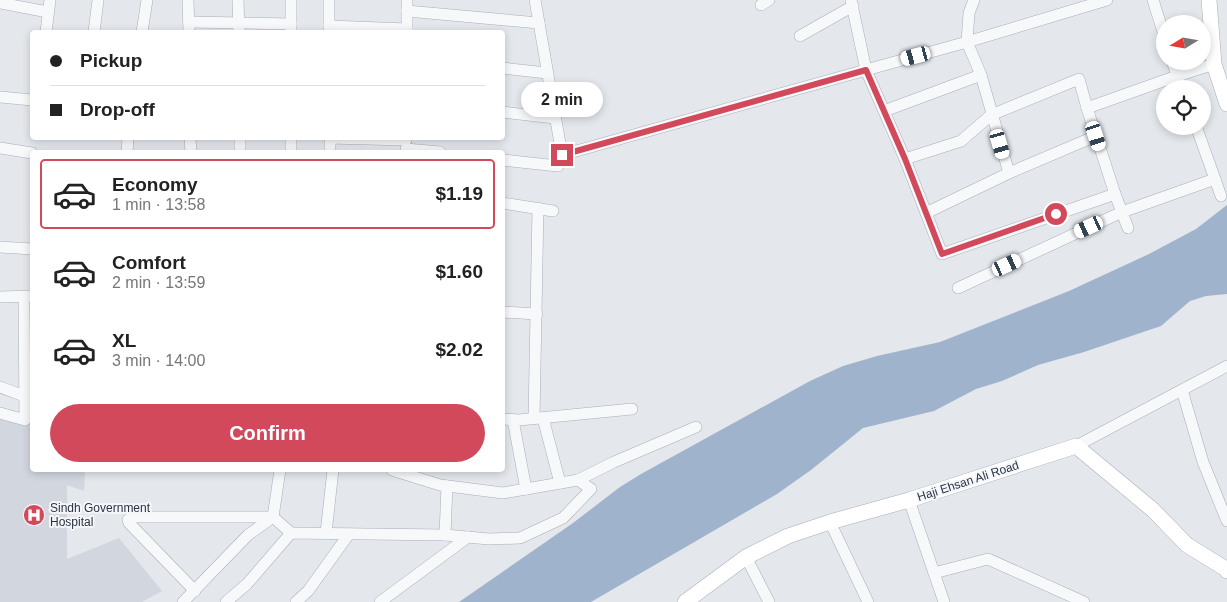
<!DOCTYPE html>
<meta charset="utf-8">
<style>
:root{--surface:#fff;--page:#f6f6f6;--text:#222;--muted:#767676;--line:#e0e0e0;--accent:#d1495b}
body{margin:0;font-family:Arial,sans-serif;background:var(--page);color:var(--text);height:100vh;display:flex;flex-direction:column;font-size:19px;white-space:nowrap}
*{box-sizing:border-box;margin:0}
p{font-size:16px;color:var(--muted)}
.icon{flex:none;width:28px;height:28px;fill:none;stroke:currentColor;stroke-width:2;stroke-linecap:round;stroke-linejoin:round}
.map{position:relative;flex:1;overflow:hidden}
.panel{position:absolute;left:30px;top:150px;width:475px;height:322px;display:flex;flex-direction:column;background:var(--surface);border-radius:5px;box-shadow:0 2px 8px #0003}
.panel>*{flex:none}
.guide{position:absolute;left:30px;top:30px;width:475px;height:110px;border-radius:5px;box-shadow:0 2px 8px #0003;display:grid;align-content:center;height:110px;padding:0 20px;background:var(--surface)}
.needle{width:32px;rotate:259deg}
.fabs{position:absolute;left:1156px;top:15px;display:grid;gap:10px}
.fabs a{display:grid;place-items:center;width:55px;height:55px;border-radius:50%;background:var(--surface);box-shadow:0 2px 8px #0003;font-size:25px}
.end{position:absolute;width:22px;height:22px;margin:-11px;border:6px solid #d1495b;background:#fff;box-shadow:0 0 0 2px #fff}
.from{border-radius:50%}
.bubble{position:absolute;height:35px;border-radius:18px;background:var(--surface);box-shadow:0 2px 8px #0003;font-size:16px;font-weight:700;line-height:35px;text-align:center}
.car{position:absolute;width:15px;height:30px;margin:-15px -8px;border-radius:6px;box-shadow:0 0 4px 1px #0007;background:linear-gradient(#fff 24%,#345 0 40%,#fff 0 76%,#345 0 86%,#fff 0)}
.guide b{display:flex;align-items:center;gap:18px;height:48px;font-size:19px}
.guide b+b{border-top:1px solid var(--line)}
.guide i{width:12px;height:12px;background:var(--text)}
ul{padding:9px 0 0;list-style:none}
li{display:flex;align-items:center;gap:15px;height:70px;margin:0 10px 8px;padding:0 10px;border:2px solid transparent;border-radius:5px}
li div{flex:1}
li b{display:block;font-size:19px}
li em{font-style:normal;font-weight:700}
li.current{border-color:var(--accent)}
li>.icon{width:45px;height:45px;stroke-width:1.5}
.button{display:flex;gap:10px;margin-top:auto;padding:10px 20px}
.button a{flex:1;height:58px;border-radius:30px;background:var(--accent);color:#fff;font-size:20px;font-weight:700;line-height:58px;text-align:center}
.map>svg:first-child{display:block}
.built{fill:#d2d6de}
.water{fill:#9fb4cc}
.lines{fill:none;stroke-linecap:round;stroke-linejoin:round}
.street-casing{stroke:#a9aeb7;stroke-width:12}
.secondary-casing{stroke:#a9aeb7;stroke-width:16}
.street{stroke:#f7f8fa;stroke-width:11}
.secondary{stroke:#fff;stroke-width:15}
.route{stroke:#d1495b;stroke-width:6}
.labels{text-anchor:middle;stroke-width:4;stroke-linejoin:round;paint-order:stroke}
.street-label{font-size:12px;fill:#2b3445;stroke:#f4f6f9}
.poi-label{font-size:12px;fill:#2b3445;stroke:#f4f6f9;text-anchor:start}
</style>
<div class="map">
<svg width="1227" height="602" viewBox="0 0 1227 602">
<rect width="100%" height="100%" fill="#e4e7ec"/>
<!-- built -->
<polygon class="built" points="0,413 32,423 32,470 85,470 84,491 67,485 67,559 119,538 162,591 142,602 0,602"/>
<!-- water -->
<polygon class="water" points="1227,205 1227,294 1206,296 1190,301 1161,326 1084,352 1038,365 1002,381 976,389 934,411 863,428 811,470 777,494 591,602 459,602 573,523 620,487 641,474 810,381 843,366 877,356 940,342 1069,291 1149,254 1196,229"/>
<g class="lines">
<!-- street casing -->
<g class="street-casing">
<g id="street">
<polyline points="188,0 189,32"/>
<polyline points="238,0 239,32"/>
<polyline points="291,0 291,32"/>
<polyline points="329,0 329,32"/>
<polyline points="535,0 562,155 866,70 905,159"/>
<polyline points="851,0 866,70 967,42 981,75 1009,173"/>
<polyline points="974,0 969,13 967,42 1107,0"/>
<polyline points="1153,0 1165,38"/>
<polyline points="0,3 48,12"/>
<polyline points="761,5 769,0"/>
<polyline points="407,11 539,23"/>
<polyline points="189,22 291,24"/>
<polyline points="329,26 407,29"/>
<polyline points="46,32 50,0"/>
<polyline points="94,32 98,0"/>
<polyline points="142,32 147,0"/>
<polyline points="407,32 407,0"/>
<polyline points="800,36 853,6"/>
<polyline points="1172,61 1182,89"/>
<polyline points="502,68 547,73"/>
<polyline points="0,97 32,100"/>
<polyline points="1087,108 1115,194"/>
<polyline points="884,111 981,75"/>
<polyline points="502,112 555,118"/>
<polyline points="1196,126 1221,196"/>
<polyline points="190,138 191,152"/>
<polyline points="240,138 240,152"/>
<polyline points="0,148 32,153"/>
<polyline points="406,149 440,152"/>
<polyline points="127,152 128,138"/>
<polyline points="291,152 291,138"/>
<polyline points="330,152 330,138 406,140"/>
<polyline points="502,160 558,166 562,155"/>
<polyline points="502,203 553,211"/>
<polyline points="926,213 1009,173 1096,136"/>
<polyline points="1128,228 1115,194 942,254 905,159 961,141 991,115 1079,79 1087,108 1177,76 1214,64"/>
<polyline points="0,247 32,249"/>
<polyline points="958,288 1122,212 1215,179"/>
<polyline points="0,297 32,296"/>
<polyline points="502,312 537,314"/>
<polyline points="0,387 24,396 32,396"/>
<polyline points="1182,390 1203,462 1227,521"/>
<polyline points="0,413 25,420 24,297"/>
<polyline points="534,418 538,208"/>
<polyline points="543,418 560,483"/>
<polyline points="502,419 519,420 632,409"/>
<polyline points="513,420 526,489"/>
<polyline points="1076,446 1227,366"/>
<polyline points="578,480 614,462 696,427"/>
<polyline points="909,500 944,602"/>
<polyline points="830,522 868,602"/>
<polyline points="326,533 333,470"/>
<polyline points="445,535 447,486"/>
<polyline points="746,557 769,602"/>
<polyline points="934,573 988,559 1084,602"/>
<polyline points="195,591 129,523 128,520 132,517 273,517 291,533"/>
<polyline points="183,602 248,535 273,517 280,470"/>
<polyline points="226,602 247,584 291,533 445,535 489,539 520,538 563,518 591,489 578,480 503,493 440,485 392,470"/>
<polyline points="296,602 308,591 349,534"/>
<polyline points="380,602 468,537"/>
</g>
</g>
<!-- secondary casing -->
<g class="secondary-casing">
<g id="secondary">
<polyline points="1209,0 1214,64 1227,104"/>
<polyline points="685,602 746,557 788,536 830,522 909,500 1076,446 1153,510 1187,545 1226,569 1227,571"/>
</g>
</g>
<!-- street -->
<use href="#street" class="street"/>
<!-- secondary -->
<use href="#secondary" class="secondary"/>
</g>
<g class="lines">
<!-- route -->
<polyline class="route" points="562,155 866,70 905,159 942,254 1056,214"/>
</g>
<!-- icons -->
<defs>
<g id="hospital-disc" transform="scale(1.125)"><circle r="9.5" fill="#d1495b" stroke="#f4f6f9"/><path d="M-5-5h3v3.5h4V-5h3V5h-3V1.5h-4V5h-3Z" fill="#fff"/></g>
</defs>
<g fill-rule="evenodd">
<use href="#hospital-disc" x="34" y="515"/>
</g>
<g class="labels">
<!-- street labels -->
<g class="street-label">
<text transform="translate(968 481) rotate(-18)" y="4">Haji Ehsan Ali Road</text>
</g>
<!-- poi labels -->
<g class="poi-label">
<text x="50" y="512">Sindh Government<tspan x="50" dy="14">Hospital</tspan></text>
</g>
</g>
</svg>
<div class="fabs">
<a><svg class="needle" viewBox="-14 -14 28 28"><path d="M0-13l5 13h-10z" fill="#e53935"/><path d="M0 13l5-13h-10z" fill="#767676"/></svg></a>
<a><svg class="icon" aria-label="locate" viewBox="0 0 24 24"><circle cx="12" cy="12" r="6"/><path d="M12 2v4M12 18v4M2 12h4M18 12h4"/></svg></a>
</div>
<i class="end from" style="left:1056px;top:214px"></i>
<i class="end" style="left:562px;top:155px"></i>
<div class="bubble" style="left:521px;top:82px;width:82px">2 min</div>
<i class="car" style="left:916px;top:56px;rotate:255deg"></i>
<i class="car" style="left:1096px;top:136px;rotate:162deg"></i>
<i class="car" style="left:1000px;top:144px;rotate:164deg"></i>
<i class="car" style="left:1089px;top:227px;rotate:245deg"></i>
<i class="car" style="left:1007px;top:265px;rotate:65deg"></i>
<div class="guide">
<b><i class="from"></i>Pickup</b>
<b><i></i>Drop-off</b>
</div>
<section class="panel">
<ul>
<li class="current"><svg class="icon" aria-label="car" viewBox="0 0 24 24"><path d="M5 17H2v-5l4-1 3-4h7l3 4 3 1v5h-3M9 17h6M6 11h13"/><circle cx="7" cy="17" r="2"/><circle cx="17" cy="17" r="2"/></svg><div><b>Economy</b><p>1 min · 13:58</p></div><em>$1.19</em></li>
<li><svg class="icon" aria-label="car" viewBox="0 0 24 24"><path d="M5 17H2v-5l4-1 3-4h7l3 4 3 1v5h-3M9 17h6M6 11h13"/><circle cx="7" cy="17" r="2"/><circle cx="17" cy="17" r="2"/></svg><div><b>Comfort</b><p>2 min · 13:59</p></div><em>$1.60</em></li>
<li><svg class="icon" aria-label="car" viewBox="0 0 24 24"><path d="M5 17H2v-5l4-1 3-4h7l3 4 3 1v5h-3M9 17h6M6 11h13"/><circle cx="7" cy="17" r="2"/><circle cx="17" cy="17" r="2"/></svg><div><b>XL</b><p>3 min · 14:00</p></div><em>$2.02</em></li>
</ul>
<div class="button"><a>Confirm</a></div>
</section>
</div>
